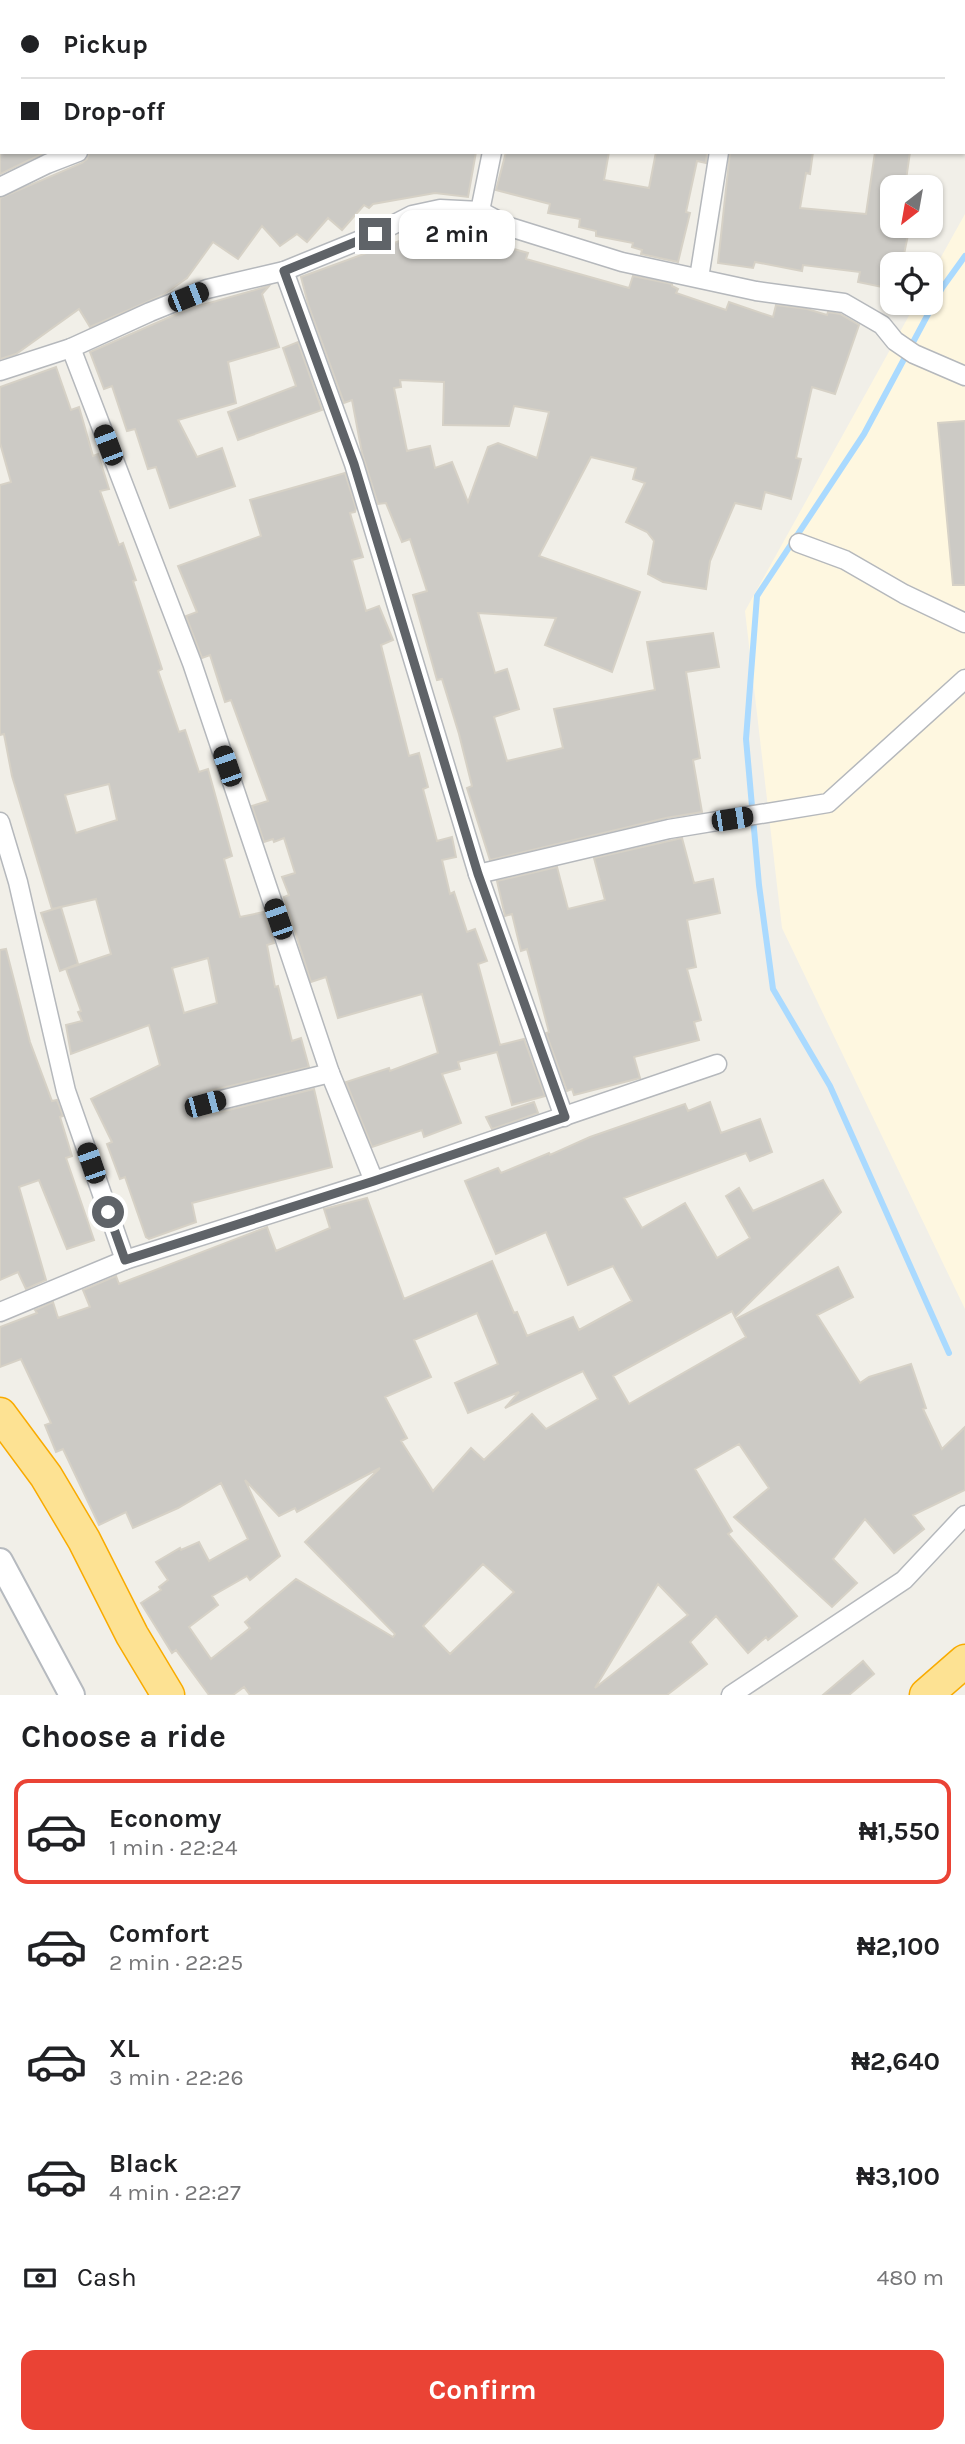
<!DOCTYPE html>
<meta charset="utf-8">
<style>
:root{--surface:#fff;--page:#f2f2f2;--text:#202124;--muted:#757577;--line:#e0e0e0;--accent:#ea4335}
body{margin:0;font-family:Karla,sans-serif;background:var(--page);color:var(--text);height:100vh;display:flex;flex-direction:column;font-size:26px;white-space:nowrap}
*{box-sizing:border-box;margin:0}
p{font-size:23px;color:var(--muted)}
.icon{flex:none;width:38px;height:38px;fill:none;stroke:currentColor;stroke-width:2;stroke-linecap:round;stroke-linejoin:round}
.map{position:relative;height:1695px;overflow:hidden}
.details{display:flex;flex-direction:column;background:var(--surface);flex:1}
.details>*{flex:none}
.top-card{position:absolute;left:0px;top:0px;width:966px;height:154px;box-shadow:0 2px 5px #0004;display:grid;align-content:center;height:154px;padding:0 21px;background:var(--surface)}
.needle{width:46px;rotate:211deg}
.buttons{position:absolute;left:880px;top:175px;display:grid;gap:14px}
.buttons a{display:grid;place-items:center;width:63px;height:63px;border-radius:14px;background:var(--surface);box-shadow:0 2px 5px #0004;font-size:35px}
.end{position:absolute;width:32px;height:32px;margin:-16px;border:9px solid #5f6368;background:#fff;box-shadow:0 0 0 4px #fff}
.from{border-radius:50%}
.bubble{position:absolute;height:49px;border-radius:14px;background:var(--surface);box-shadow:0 2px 5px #0004;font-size:23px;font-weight:700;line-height:49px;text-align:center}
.car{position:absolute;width:21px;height:42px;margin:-21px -10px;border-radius:9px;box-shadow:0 0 5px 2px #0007;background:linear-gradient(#222 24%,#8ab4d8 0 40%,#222 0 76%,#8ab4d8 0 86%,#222 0)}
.top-card b{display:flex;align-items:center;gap:24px;height:66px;font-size:26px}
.top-card b+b{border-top:2px solid var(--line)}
.top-card i{width:18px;height:18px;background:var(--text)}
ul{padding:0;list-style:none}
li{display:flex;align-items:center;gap:21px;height:105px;margin:0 14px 10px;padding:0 7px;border:4px solid transparent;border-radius:14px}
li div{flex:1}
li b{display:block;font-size:26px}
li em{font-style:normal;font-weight:700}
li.current{border-color:var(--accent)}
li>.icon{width:63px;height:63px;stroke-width:1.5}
h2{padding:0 21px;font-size:32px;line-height:84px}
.pay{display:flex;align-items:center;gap:18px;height:77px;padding:0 21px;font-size:26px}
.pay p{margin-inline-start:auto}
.action{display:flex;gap:14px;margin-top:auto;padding:14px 21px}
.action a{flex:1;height:80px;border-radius:14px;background:var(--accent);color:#fff;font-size:28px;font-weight:700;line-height:80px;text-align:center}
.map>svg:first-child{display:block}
.commercial{fill:#fef7e0}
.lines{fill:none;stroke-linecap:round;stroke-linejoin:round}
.stream{stroke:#aadaff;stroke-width:6}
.building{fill:#cccac5;stroke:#d6d1c6;stroke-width:2;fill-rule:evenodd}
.street-casing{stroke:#b5b8bc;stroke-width:21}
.secondary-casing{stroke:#b6babf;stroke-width:28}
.highway-casing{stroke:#f9ab00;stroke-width:35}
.street{stroke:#fff;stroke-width:18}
.secondary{stroke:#fff;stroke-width:24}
.highway{stroke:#fde293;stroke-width:32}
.route{stroke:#5f6368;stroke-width:9}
</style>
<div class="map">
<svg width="965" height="1695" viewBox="0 0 965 1695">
<rect width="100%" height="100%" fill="#f1efe8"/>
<!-- commercial -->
<polygon class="commercial" points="965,214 965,1309 782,928 745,611 916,303 931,303 931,275"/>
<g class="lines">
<!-- stream -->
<polyline class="stream" points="949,1353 830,1086 773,989 759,885 746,739 757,596 864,434 942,288 965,256"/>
</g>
<!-- building -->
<g class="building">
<polygon points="0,152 46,152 0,174"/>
<polygon points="89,152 476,152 468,197 435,193 373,204 369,208 364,205 342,230 328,218 307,242 297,234 280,246 262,226 238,259 213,242 187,278 163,295 90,327 79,309 16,354 0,359 0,198 82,163 87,159"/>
<polygon points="506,152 609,152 604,180 649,188 656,152 707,152 706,163 697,161 686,212 690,213 678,262 641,254 642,250 632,247 633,243 596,236 596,231 579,227 580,219 548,213 550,204 496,190"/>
<polygon points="730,152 813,152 810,174 806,173 800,208 866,214 875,152 910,152 905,187 892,187 892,226 909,230 902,264 892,264 892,289 858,282 860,272 803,265 802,271 755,262 753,268 718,263"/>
<path d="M435,228L462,230L459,244L475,248L478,239L528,253L526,259L629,288L633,276L672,284V286L678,289L676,293L726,310L729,302L773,317L776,305L807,309L827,315L828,312L840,314L859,325L835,394L812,387L796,458L801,459L791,499L765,492L761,509L735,503L710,561L706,589L663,582L648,574L654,541L647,532L626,522L645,483L633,479L636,468L591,457L539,556L640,592L612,672L545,645L556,618L478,613L495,673L507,669L519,709L494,717L507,761L563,748L554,709L655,690L647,642L713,633L719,667L686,672L700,758L693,760L702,812L666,818L490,860L467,788L472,786L459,734L442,679L437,680L413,595L427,591L410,539L402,542L386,503L378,504L362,453L352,400L344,403L308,304L301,277ZM400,380L444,382L443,425L509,426L514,406L549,412L537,458L498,443L488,447L468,502L452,462L435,468L430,446L407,451L394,388L401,387Z"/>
<polygon points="269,286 262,294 279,347 228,362 236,403 178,420 197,457 222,448 235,486 170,508 156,467 148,469 135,429 127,431 112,386 104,389 90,352 188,309"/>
<polygon points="298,342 322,410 238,440 228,412 296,386 283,348"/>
<path d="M56,367L71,410L79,407L93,456L98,454L109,489L100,491L119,545L123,543L136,580L133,581L162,669L158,671L179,732L185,730L199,772L208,769L232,856L224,859L240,917L264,912L274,943L267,945L275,987L278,986L292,1041L301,1038L309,1067L202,1093L194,1100V1107L201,1115H208L314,1089L332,1167L192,1203L196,1222L149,1239L146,1237L125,1177L120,1179L107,1144L112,1142L91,1099L160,1065L149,1025L71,1054L66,1025L82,1021L78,1012L81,1011L66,969L111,954L96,899L52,909L12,776L4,734L0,735V485L11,482L0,443V387ZM109,784L117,820L76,833L65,795ZM208,958L217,1003L184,1013L172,968Z"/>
<polygon points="965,421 965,585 953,585 938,423"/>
<polygon points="345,473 356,508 355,512 350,513 363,557 352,560 366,611 379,606 393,640 381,645 409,756 419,753 428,787 423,789 437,841 452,837 456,857 442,860 450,894 454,892 467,932 475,929 487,961 478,964 500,1045 524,1039 545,1096 512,1105 497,1052 458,1062 460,1069 442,1074 461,1123 424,1137 422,1130 372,1147 346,1082 389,1068 390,1071 438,1053 422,994 338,1018 326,977 311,982 284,897 289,895 282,877 295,873 284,838 274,842 273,839 264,842 252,806 268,801 231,700 225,702 210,655 202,658 186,616 197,612 178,566 261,536 250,500"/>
<polygon points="682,838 694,883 713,879 720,913 687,920 696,967 687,969 701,1020 694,1022 699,1040 634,1057 640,1078 574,1095 572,1089 567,1091 546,1033 549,1032 527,949 521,951 512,914 505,916 497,881 557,867 568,909 605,900 594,858"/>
<polygon points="61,907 78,964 60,971 41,913"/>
<polygon points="6,949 30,1042 52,1101 57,1100 63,1116 60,1117 72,1156 66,1158 94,1240 67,1249 39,1180 19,1187 46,1280 26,1289 18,1272 0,1280 0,950"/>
<polygon points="534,1102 538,1113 492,1129 486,1117"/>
<path d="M710,1102L721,1133L760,1119L772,1152L750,1161L746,1153L624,1198L642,1228L685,1203L717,1258L750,1238L726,1196L739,1188L753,1211L823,1180L841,1212L735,1317L732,1311L613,1376L629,1404L746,1337L736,1319L838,1267L853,1297L817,1315L860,1383L869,1377L911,1364L926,1408L923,1409L942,1449L965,1427V1490L913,1515L924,1529L894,1553L865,1519L833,1559L857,1583L832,1607L734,1517L769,1488L739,1444L695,1469L732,1531L728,1534L797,1616L768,1640L766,1637L748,1653L716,1616L690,1642L707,1664L667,1695H250L244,1687L233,1695H209L176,1650L172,1653L141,1603L161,1590L159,1587L168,1580L156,1562L180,1548L181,1550L199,1542L209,1561L248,1539L221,1483L178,1508L133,1528L126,1512L99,1525L63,1449L56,1452L45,1425L51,1423L21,1359L0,1367V1327L37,1313L35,1310L53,1302L58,1318L90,1307L83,1290L116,1276L119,1284L267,1227L276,1251L330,1228L324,1209L367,1198L404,1299L492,1261L514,1313L517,1312L527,1336L573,1317L579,1330L632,1301L613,1266L568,1285L546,1232L496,1254L465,1181L498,1168L501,1173L549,1153L550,1155L590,1137L685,1104L688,1111ZM477,1313L498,1364L455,1383L468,1413L519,1392L505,1408L583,1371L598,1399L546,1429L532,1414L484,1460L471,1448L433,1491L401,1441L407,1438L385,1397L431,1377L414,1340ZM380,1468L305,1542L395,1634L393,1637L296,1579L245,1622L250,1628L211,1659L189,1627L218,1605L212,1596L247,1576L250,1580L280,1556L245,1480L279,1516L295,1508L297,1512ZM483,1564L514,1592L450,1654L423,1626ZM658,1584L688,1615L595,1688Z"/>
<polygon points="863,1661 874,1674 849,1695 823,1695"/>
</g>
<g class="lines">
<!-- street casing -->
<g class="street-casing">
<g id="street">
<polyline points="264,0 274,2"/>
<polyline points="53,2 55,0"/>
<polyline points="524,2 524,0"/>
<polyline points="742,2 742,0"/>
<polyline points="0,4 2,5"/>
<polyline points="964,107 965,108"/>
<polyline points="0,187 47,164 78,152"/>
<polyline points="480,211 492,152"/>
<polyline points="284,271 354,464 478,874 564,1117"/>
<polyline points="699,278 719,152"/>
<polyline points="71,348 192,663 330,1073 374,1181"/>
<polyline points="0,371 71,348 150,312 207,289 284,271 375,234 412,215 440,209 480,211 510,227 622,262 756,291 844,303 882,325 895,341 914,354 965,376"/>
<polyline points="799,543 845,560 904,594 965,623"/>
<polyline points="0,822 18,882 66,1091 125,1260"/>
<polyline points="478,874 669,829 828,803 965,679"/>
<polyline points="205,1104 330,1073"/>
<polyline points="0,1312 125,1260 374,1181 717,1064"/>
<polyline points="731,1695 904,1580 965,1515"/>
</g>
</g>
<!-- secondary casing -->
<g class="secondary-casing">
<polyline id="secondary" points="0,1561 72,1695"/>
</g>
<!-- highway casing -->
<g class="highway-casing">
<g id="highway">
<polyline points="0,1414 46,1476 84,1540 132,1635 168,1695"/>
<polyline points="926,1695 965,1661"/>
</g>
</g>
<!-- street -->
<use href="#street" class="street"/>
<!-- secondary -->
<use href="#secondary" class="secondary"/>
<!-- highway -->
<use href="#highway" class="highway"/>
</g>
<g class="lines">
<!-- route -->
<polyline class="route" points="108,1212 125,1260 374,1181 565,1117 478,874 354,464 284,271 375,234"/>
</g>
</svg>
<div class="buttons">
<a><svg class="needle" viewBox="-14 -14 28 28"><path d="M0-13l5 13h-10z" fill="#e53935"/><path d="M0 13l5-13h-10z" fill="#757577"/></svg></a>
<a><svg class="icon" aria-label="locate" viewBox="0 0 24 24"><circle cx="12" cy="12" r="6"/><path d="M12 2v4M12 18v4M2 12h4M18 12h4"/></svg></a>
</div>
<i class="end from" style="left:108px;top:1212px"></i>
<i class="end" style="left:375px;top:234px"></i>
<div class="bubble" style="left:399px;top:210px;width:116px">2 min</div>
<i class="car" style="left:188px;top:297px;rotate:68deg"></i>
<i class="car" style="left:108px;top:445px;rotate:339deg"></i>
<i class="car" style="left:227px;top:766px;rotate:341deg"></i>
<i class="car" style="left:732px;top:819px;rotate:81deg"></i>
<i class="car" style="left:278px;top:919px;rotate:341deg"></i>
<i class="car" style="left:205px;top:1104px;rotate:75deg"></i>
<i class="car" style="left:91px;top:1163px;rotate:341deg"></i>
<div class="top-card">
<b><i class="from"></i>Pickup</b>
<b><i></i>Drop-off</b>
</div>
</div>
<section class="details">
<h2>Choose a ride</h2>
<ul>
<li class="current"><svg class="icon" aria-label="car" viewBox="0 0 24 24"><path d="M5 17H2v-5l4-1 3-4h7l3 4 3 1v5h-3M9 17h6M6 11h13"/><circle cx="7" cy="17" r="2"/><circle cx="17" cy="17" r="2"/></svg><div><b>Economy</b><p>1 min · 22:24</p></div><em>₦1,550</em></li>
<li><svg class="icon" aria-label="car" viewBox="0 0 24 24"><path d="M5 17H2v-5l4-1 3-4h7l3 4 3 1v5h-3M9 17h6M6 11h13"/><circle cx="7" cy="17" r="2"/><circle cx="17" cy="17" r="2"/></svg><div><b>Comfort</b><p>2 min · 22:25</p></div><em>₦2,100</em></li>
<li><svg class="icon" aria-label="car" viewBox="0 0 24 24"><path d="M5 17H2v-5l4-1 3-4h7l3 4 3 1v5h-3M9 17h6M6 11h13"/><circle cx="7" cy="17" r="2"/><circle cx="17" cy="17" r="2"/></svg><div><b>XL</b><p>3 min · 22:26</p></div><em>₦2,640</em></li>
<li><svg class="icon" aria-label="car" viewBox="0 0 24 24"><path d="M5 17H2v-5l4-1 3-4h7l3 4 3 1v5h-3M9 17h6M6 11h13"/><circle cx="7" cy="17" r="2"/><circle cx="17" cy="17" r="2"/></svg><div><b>Black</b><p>4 min · 22:27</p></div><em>₦3,100</em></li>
</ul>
<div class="pay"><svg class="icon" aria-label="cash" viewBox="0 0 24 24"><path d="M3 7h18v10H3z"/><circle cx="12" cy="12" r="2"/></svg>Cash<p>480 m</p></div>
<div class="action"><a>Confirm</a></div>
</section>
